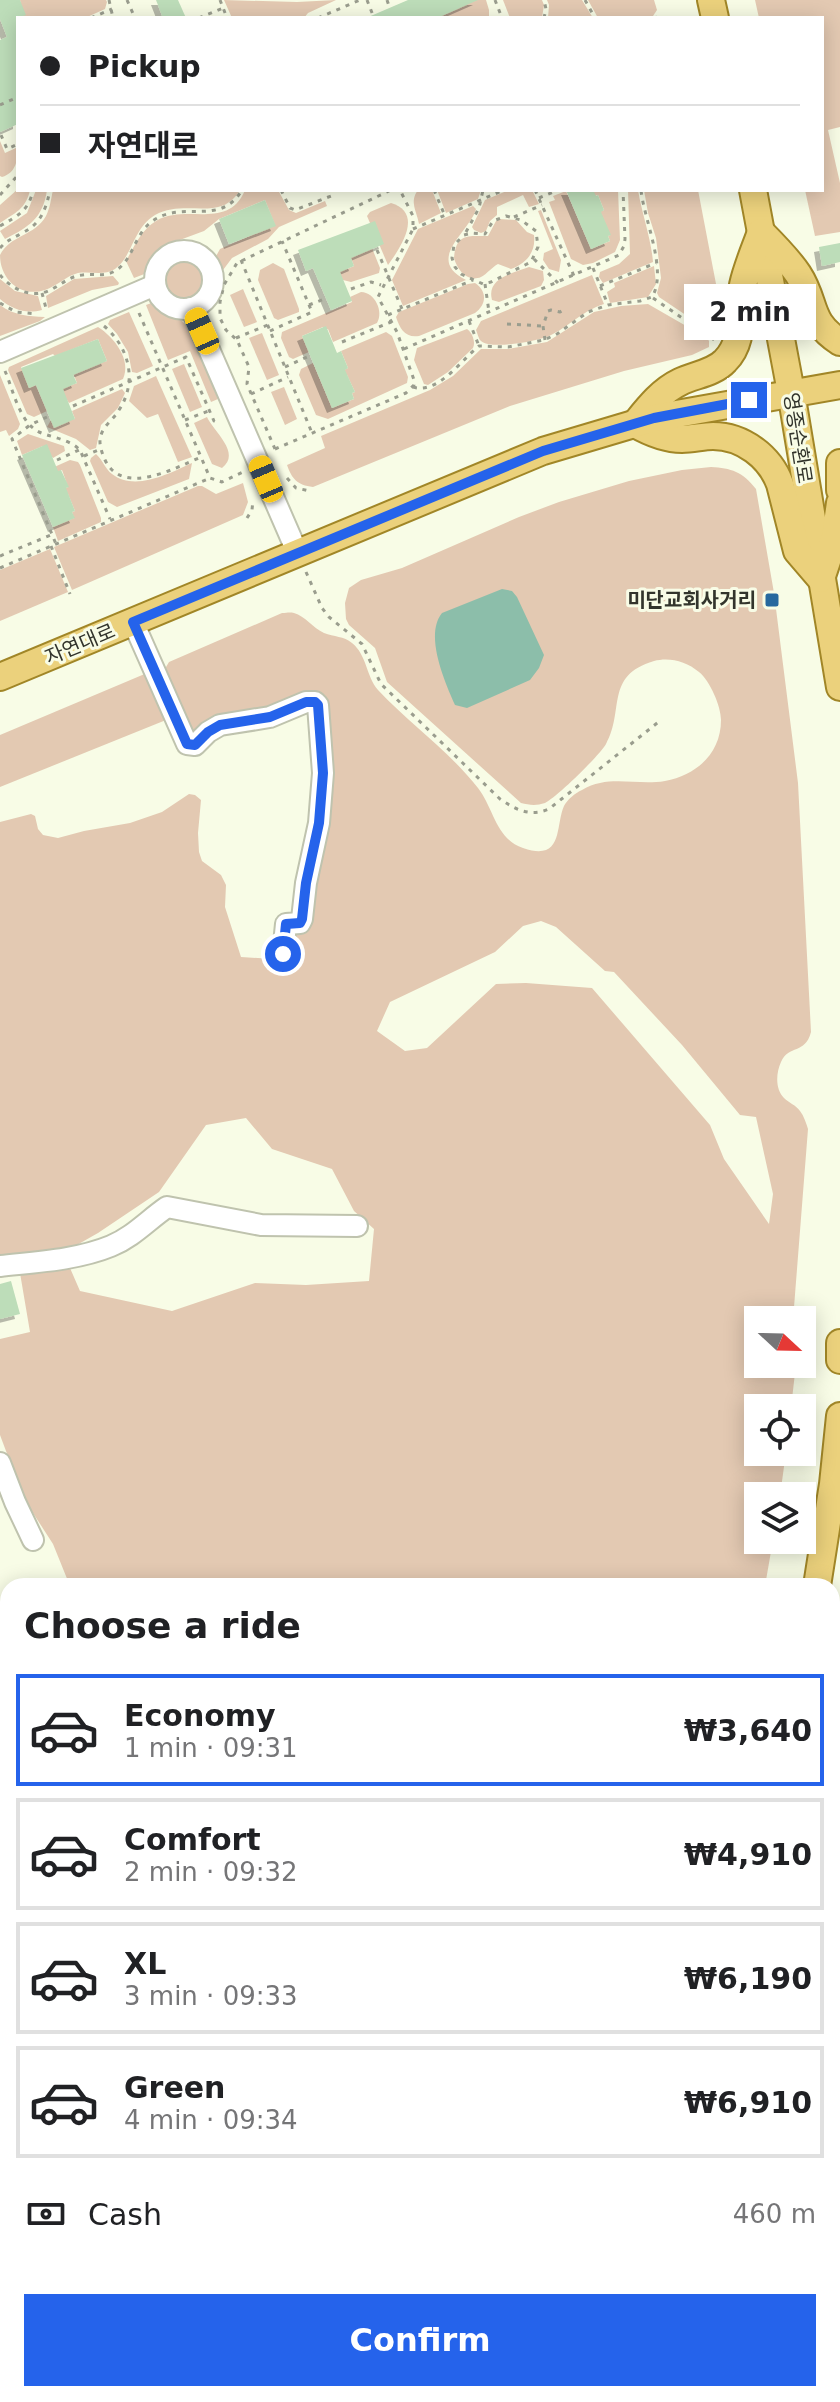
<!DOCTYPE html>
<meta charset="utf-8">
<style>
:root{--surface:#fff;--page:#f6f6f6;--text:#202124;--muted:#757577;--line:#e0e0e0;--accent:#2563eb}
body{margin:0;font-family:"DejaVu Sans","Noto Sans KR",sans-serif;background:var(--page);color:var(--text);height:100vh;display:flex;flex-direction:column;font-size:30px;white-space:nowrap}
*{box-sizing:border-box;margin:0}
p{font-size:26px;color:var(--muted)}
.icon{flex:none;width:44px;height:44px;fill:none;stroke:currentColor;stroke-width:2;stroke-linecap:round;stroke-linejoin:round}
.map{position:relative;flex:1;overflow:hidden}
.sheet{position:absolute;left:0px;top:1578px;width:840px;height:824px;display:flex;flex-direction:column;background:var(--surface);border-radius:24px 24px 0 0;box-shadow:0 4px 20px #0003}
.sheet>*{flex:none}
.top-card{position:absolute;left:16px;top:16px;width:808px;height:176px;border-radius:0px;box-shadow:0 4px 20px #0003;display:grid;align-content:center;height:176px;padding:0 24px;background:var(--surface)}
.needle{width:52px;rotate:112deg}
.controls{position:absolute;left:744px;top:1306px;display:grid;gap:16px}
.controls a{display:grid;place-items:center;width:72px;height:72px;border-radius:0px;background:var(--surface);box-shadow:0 4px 20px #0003;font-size:40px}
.end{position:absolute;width:36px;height:36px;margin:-18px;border:10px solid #2563eb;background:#fff;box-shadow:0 0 0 4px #fff}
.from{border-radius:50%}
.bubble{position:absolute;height:56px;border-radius:0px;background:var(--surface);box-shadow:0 4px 20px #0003;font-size:26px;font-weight:600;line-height:56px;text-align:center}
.car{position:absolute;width:24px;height:48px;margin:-24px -12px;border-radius:10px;box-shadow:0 0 6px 2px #0007;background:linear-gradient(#f5c518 24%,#345 0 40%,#f5c518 0 76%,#345 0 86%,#f5c518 0)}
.top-card b{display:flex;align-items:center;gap:28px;height:76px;font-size:30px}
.top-card b+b{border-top:2px solid var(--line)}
.top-card i{width:20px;height:20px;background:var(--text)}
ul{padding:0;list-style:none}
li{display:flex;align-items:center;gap:24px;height:112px;margin:0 16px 12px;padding:0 8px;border:4px solid var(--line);border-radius:0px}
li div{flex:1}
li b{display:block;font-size:30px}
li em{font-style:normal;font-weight:600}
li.on{border-color:var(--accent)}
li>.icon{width:72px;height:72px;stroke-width:1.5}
h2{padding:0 24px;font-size:36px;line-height:96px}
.pay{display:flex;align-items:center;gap:20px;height:88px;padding:0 24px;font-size:30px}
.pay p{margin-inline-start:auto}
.button{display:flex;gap:16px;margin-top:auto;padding:16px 24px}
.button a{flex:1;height:92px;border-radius:0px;background:var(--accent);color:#fff;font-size:32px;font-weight:600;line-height:92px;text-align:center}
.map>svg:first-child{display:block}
.green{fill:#e3c9b2;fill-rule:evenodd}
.water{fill:#8cbeaa}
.building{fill:#bdddb9;filter:url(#shadow)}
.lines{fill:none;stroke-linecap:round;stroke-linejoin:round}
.minor-casing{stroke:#bfc3ae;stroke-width:24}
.major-casing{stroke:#a18627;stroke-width:30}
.path{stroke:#9a9d8e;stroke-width:3;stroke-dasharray:4 6;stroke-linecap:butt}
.minor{stroke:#fff;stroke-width:20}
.major{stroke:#ebd17c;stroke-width:26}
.route{stroke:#2563eb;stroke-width:10}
.poi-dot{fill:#27689e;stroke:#f8fce6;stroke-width:3}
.labels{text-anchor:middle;stroke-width:6;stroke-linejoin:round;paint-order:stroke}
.street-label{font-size:20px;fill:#32342c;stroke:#f8fce6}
.poi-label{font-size:20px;font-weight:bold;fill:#32342c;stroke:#f8fce6;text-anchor:end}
</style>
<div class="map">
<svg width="840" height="2402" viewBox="0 0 840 2402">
<defs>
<filter id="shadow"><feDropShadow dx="-5" dy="5" stdDeviation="0" flood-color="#0004"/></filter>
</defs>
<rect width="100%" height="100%" fill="#f8fce6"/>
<!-- green -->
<g class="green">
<polygon points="20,0 106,0 107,2 105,9 85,18 24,18"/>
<polygon points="224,0 297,2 336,0 308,13 304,18 232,18"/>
<polygon points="462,0 486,0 489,10 489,18 436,18 459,8"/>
<polygon points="503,0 542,0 544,5 542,18 510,18"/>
<polygon points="547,0 582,0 593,18 548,18 549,5"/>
<polygon points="588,0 654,0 657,10 653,16 644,18 598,18"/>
<polygon points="755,0 840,0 840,127 828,130 840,183 840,232 815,236 805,190 822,190 822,18 759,18"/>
<path d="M0,141L5,153L18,147C18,160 16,173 2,177L0,176Z"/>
<path d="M18,189L30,190C26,209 15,213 0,223V205Z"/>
<path d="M36,190H47C43,218 29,227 5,239L0,231L27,213Z"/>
<path d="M53,190H71L72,192L77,190H240C221,223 186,198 155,215C133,228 133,256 115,269C104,276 90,271 78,273C66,276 57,286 45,290C20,298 0,279 0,255C10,235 35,236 46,216C50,208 51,199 53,190Z"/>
<path d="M245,190H278L289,210L296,213L325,201L327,206L279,227L268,239L232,258L223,270L218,269L215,258L220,249L275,225L265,200L219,219L204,231L169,244L155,255L147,273L134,278L126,261C134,247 141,230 156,221C186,203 228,231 245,190Z"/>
<path d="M418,190H432L441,213L419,224C417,211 409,202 418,190Z"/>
<polygon points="437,190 481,190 478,199 446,213"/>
<polygon points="509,190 532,190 539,204 529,207 523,195 497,207 497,215 490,221 486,231 481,233 474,230 472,227 485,200"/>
<polygon points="595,190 618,190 620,240 615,252 593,263 583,265 571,259 549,202 555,200 553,196 566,191 591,249 610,241 608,236 610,235 597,213 604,210 598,195 592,197 590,192"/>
<path d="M628,190H638C642,214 651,238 653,262L603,283L599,277L600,272L619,264L630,254Z"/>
<polygon points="644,190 698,190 721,310 721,322 716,332 708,330 659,297 657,293 661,278 656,238 648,213"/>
<path d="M391,203C424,213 401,247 388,265L367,216L370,212Z"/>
<path d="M473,206L476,209C470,232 424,259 466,280L403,306L392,280L418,229Z"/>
<polygon points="541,210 561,260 559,272 549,269 543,260 544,253 553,249 538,211"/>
<path d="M499,219L516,220L527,232L534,235C536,252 527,263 511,269L498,264C492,267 487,274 481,277C467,283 457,269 454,258C456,233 468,236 488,236L496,221Z"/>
<polygon points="372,248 380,268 379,273 351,282 343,280 335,268 347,269 354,266 349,253"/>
<circle cx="184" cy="280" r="20"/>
<polygon points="273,263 284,269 299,309 299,312 278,320 274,318 258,280 260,270"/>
<polygon points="654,266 656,284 648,297 610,303 607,292 615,287 614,283"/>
<path d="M529,267L543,271L544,280L541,286L499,302L492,300C486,278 513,273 529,267Z"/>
<path d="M592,275L604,304C580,312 569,327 549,336C538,341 491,350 481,341C479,340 477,332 476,330L481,321Z"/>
<polygon points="113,276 119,283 118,285 92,290 48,308 46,296 74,279"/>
<path d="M0,279L15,291L38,296L42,310C26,314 13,310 0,299Z"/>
<path d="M475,283C487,291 487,304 475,313L419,336C405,338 400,329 396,317L399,312L468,284Z"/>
<polygon points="243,289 257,322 244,327 230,295"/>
<path d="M361,292C375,292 384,312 377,323L333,342L328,329L324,330L323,327L302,336L309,352L293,359L289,357L281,338L282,332L352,302L350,297Z"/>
<path d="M154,302C163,312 176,314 185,324C198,338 210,380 218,399L211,402L190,351L168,360L146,305Z"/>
<path d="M648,304L707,338L709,341V347L692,355L624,371L510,406L313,487C297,485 292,479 287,465L325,448L321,436L430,390L453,376L481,349H508L547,342L594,312L621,306Z"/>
<path d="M0,305C15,316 28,316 45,317L40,321L0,336Z"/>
<polygon points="129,312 153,366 137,373 132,372 128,352 117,334 108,324 110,320"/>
<path d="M98,327C114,337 132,360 123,379L69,403L58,386L67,382L69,386L77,383L72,370L107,361L98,339L55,356L53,354L21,367L29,388L36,385L47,411L34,417L27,414L8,370L9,367Z"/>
<path d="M467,329C472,332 476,342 473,348L448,372L428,385L424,384L414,360L417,348Z"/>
<polygon points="386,332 392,336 408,377 407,383 328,419 316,415 299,375 301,369 313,363 332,408 354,399 352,393 355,392 347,375 342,371 348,368 341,351"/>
<polygon points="262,333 279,375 267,380 249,338"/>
<polygon points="184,364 202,407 190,412 172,369"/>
<polygon points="0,375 20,424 18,429 9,436 6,430 0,432"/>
<polygon points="156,376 192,457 178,462 158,414 147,418 129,401 134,386"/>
<polygon points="284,387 297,419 285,425 271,392"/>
<polygon points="122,389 125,393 118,408 101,425 96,448 90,450 76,439 47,427 51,420 75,419 72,411"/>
<path d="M207,417C213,431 242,453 222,468L212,464L194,423Z"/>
<polygon points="28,434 64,446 65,451 53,458 43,446 22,455 17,441"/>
<path d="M96,454C103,460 105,469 112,474C135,492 170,473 192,463L189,479L117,507L108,502L90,461L91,458Z"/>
<polygon points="70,460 78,462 80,465 101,518 101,522 58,541 53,527 74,518 72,512 75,511 68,494 62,490 68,487 62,470 54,473 52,468"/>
<path d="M711,467C731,468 743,472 756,489L774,593L798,783L811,1032C805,1055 789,1044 781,1062C776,1073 775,1089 784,1098C789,1103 796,1105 800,1111C804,1116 806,1123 808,1129L793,1320H758V1364H796L791,1408H758V1452H786L780,1496H758V1540H773L765,1586H70L53,1544L24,1499L0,1435V1339L30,1332L20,1273L70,1268L80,1291L172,1311L255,1283L306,1285L369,1281L374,1229L354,1211L332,1169L272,1149L246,1118L206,1125L159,1192L98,1233L68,1250L0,1259V822L31,814L35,816L38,829L43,835L58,838L84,831L130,823L162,812L189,794L195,795L201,800L198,833L199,852L202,861L221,875L226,885L225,907L241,957L290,960L292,930L307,931L323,700L193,738L163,672L169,662L282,613C287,613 289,612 294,613C305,616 313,628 324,633C334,637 344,636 352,643C367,655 366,676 378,690C410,724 449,751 478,788C494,809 496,839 523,848C564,862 555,826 564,806C567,800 575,793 582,790C609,774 636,786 665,781C697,775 721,753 721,720C721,706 710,681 699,672C686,661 669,657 654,661C604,676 625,710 606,744C599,756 557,797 545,803C536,806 529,805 521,803L387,682L375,648L349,625L346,619L345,603L349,588L361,580L402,568L519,517L559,502L629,481L682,470ZM541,921L556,927L605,971L614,972L682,1045L740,1115L756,1117L773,1194L769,1224L724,1159L710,1125L592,988L526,983L496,984L427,1048L405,1051L377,1031L390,1002L495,952L523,926Z"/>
<polygon points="243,483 248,502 243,515 72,590 54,547 198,486 202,486 216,494"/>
<polygon points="50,549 68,592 0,621 0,570"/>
<polygon points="147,673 166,720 0,787 0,735"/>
<polygon points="8,1678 8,1748 0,1749 0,1679"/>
<polygon points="840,1716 840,2402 589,2402 592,2394 832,2394 832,1717"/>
<polygon points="8,1828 8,1889 0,1890 0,1829"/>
<polygon points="8,2011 8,2092 5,2080 0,2081 0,2013"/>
<polygon points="264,2394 414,2394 420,2402 251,2402"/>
</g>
<!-- water -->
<path class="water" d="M502,589L512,591L517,597L544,655L539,668L530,680L467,708L455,705C445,682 424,635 442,613Z"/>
<!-- building -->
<g class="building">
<polygon points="0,0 20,0 26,15 18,18 18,124 0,132 0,40 7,37 0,19"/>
<polygon points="156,0 178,0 186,18 163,18"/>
<polygon points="408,0 478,0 437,18 366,18"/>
<polygon points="566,190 593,190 596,196 598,195 604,210 601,212 611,235 608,236 610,241 591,249"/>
<polygon points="265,200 276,226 229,244 219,219"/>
<polygon points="375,221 384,244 351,258 354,266 340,272 352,301 331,310 313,268 306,271 298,250"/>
<polygon points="840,243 840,262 822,266 819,247"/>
<polygon points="326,326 337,353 341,351 348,368 345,370 355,392 352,393 354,399 332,408 302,336"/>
<polygon points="98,339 107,361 73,375 77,383 63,389 75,419 54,428 36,385 29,388 21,368"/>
<polygon points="47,444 58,471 61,470 69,487 66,488 75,511 72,512 75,518 53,527 22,455"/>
<polygon points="11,1281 20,1314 0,1319 0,1284"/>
</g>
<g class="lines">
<!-- minor casing -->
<g class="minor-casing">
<g id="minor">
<circle cx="184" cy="280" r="29"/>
<polyline points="191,308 298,554"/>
<polyline points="0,352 155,285"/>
<polyline points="133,622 187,744 195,745 208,732 220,725 270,717 306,702 315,702 318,705 323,773 319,823 306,883 302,919 300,923 286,924 283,954"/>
<path d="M0,1266C36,1262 77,1260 111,1246C133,1237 148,1220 167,1207L261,1225L357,1226"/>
<polyline points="0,1463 15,1502 33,1540"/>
<polyline points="832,1676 840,1685"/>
<polyline points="0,1760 8,1759"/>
<polyline points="0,1903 8,1901"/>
<polyline points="0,2142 8,2138"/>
<polyline points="0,2290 8,2294"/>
<polyline points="0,2332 8,2328"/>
<polyline points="511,2394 514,2402"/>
<polyline points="436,2402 447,2394"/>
</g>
</g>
<!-- major casing -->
<g class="major-casing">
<g id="major">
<polyline points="711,0 715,18"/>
<polyline points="753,190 791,392 840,687"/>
<path d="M840,342C807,321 817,303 798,274C788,259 774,245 761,232C755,249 747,267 743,285C737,312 746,340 725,361C714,373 694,375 680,382C661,391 648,408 635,424C649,432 665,439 682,439C693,439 703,436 713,436C743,436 770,457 780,484L797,551L821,579L835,537L840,503"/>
<polyline points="840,463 840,490"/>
<polyline points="0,677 543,451 654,418 840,385"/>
<polyline points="840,1343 840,1360"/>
<polyline points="817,1586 833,1484 840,1416"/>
<polyline points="144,2402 161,2394"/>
</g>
</g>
<!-- path -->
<g class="path">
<polyline points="109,0 113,18"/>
<polyline points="127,0 135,18"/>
<polyline points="220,0 227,18"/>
<polyline points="367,0 374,18"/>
<polyline points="387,0 389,6"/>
<polyline points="495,0 502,18"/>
<polyline points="585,0 595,18"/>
<polyline points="91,18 112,9"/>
<polyline points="199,18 223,8"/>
<polyline points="318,18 360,0"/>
<polyline points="544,18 546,9 544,0"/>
<polyline points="653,18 662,16"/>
<polyline points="0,105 18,97"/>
<polyline points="1,135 7,149 18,144"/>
<polyline points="281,190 290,208 295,210 331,196"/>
<polyline points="434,190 445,216"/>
<polyline points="535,190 574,276"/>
<polyline points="0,195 18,175"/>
<polyline points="539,198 558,190"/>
<polygon points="506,216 521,220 536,231 538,247 531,262 491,282 483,284 461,274 455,267 452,258 454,245 464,235 472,233 485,234 493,221"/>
<polyline points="514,217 542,205"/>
<path d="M0,226C17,216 29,211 33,190"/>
<polyline points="413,229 504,190"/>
<polyline points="466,232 479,208 483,190"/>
<path d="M0,248C7,240 14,238 22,233C41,224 46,209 50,190"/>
<polyline points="377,250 402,309"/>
<polyline points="534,259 558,283"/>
<polyline points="241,260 312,433"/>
<polyline points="593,268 608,305"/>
<path d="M0,275C13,291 35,300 54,288C63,283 71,276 82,275C95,273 106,278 118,269C134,257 135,232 154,220C185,200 220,227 242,190"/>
<polyline points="485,284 489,312"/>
<polyline points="600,286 656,263"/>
<polyline points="351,289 371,282 381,285"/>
<polyline points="42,293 47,312"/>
<polyline points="653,298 716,341"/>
<polyline points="0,303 16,312 37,314"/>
<polyline points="309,305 324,299"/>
<polyline points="139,313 210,478 222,482 243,472"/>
<polyline points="388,315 473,280"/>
<polyline points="469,321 479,346"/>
<polyline points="507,324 543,326"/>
<path d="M104,326C129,347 138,381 119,410C114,419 104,425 101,435C98,443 102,453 105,460C123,497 175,468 201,457"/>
<polyline points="270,331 312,312 282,241"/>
<polyline points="236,338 268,325"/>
<polyline points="545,340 543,326 548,311 551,310 560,312 565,309"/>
<polyline points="342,342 391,322"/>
<polyline points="404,349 619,255 624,246 625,239 623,190"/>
<polyline points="285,367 307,357"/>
<path d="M5,371C13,389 19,422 39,432C53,438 69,439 80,450L110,519"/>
<path d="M413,387C438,395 462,359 479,346L508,347L544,340L557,334L588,312L608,305L640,301L652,297C668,271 644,220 641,190"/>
<polyline points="251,394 288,377"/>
<polyline points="73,406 186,357 214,421 220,424"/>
<polyline points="47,417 30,425 12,439 56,544"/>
<polyline points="185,420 211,410"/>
<polyline points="275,449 247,384 249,367 237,340 226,330 220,318 220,302 224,285 237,263 391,190"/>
<polyline points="275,449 406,393 414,385 414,380 397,332 378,297 413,229 413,216 400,190"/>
<polyline points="84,456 101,449"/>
<polyline points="57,460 79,450"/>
<polyline points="287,478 296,488 310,491"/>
<polyline points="247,518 252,510 253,500"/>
<polyline points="51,546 70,594"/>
<polyline points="0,556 51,535"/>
<polyline points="0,568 210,478"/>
<path d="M306,572L322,608L329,617L362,644L381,684L500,799C516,810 530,817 549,809L661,720"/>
<polyline points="832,1766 840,1781"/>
<polyline points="840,1842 838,1851 840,1871"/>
<polyline points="0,1929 8,1933"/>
<polyline points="832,2060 840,2057"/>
<polyline points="832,2087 840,2102"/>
<polyline points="832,2243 840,2246"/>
<polyline points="832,2296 840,2288"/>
<polyline points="630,2394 638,2402"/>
<polyline points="714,2394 722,2402"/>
<polyline points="722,2402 730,2394"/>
</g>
<!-- minor -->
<use href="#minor" class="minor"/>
<!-- major -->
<use href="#major" class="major"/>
</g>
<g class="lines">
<!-- route -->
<polyline class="route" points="283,954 286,924 300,923 302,919 306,883 319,823 323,773 318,705 315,702 306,702 270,717 220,725 208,732 195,745 187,744 133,622 543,451 654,418 749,400"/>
</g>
<!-- markers -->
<rect class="poi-dot" x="764" y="592" width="16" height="16" rx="4"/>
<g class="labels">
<!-- street labels -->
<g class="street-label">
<text transform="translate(798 438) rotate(81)" y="7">영종순환로</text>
<text transform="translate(80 644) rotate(-23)" y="7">자연대로</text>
</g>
<!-- poi labels -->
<g class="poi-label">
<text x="756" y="607">미단교회사거리</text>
</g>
</g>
</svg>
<div class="controls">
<a><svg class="needle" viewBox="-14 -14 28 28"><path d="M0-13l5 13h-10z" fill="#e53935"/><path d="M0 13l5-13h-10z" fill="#757577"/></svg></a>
<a><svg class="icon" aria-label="locate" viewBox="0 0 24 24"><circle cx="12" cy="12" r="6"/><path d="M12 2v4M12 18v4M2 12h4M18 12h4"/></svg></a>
<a><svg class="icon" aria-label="layers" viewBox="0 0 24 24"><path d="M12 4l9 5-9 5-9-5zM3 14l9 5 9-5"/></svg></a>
</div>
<i class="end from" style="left:283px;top:954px"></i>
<i class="end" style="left:749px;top:400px"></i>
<div class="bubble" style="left:684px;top:284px;width:132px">2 min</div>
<i class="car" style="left:202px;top:331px;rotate:336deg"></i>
<i class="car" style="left:266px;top:479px;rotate:337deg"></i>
<div class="top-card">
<b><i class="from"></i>Pickup</b>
<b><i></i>자연대로</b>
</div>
<section class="sheet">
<h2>Choose a ride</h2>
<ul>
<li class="on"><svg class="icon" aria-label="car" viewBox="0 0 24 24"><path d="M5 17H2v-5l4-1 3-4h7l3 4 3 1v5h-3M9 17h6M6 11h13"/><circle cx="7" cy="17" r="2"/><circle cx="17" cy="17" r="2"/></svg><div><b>Economy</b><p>1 min · 09:31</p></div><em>₩3,640</em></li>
<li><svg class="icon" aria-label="car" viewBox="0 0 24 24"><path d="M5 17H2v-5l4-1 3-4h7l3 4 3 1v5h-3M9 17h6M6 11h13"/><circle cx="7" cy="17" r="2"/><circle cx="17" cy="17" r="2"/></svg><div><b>Comfort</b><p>2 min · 09:32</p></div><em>₩4,910</em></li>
<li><svg class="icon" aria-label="car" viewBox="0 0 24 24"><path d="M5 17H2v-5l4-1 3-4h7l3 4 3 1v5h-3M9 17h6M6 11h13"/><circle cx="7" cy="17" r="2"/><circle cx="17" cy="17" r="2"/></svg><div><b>XL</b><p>3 min · 09:33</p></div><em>₩6,190</em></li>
<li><svg class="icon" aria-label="car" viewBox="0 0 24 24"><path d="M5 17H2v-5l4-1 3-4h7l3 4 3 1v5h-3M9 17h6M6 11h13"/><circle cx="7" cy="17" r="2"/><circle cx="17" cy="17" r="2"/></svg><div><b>Green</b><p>4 min · 09:34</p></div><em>₩6,910</em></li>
</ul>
<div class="pay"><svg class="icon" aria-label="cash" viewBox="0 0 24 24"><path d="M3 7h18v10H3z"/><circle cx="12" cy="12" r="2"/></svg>Cash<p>460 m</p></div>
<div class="button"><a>Confirm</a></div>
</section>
</div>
